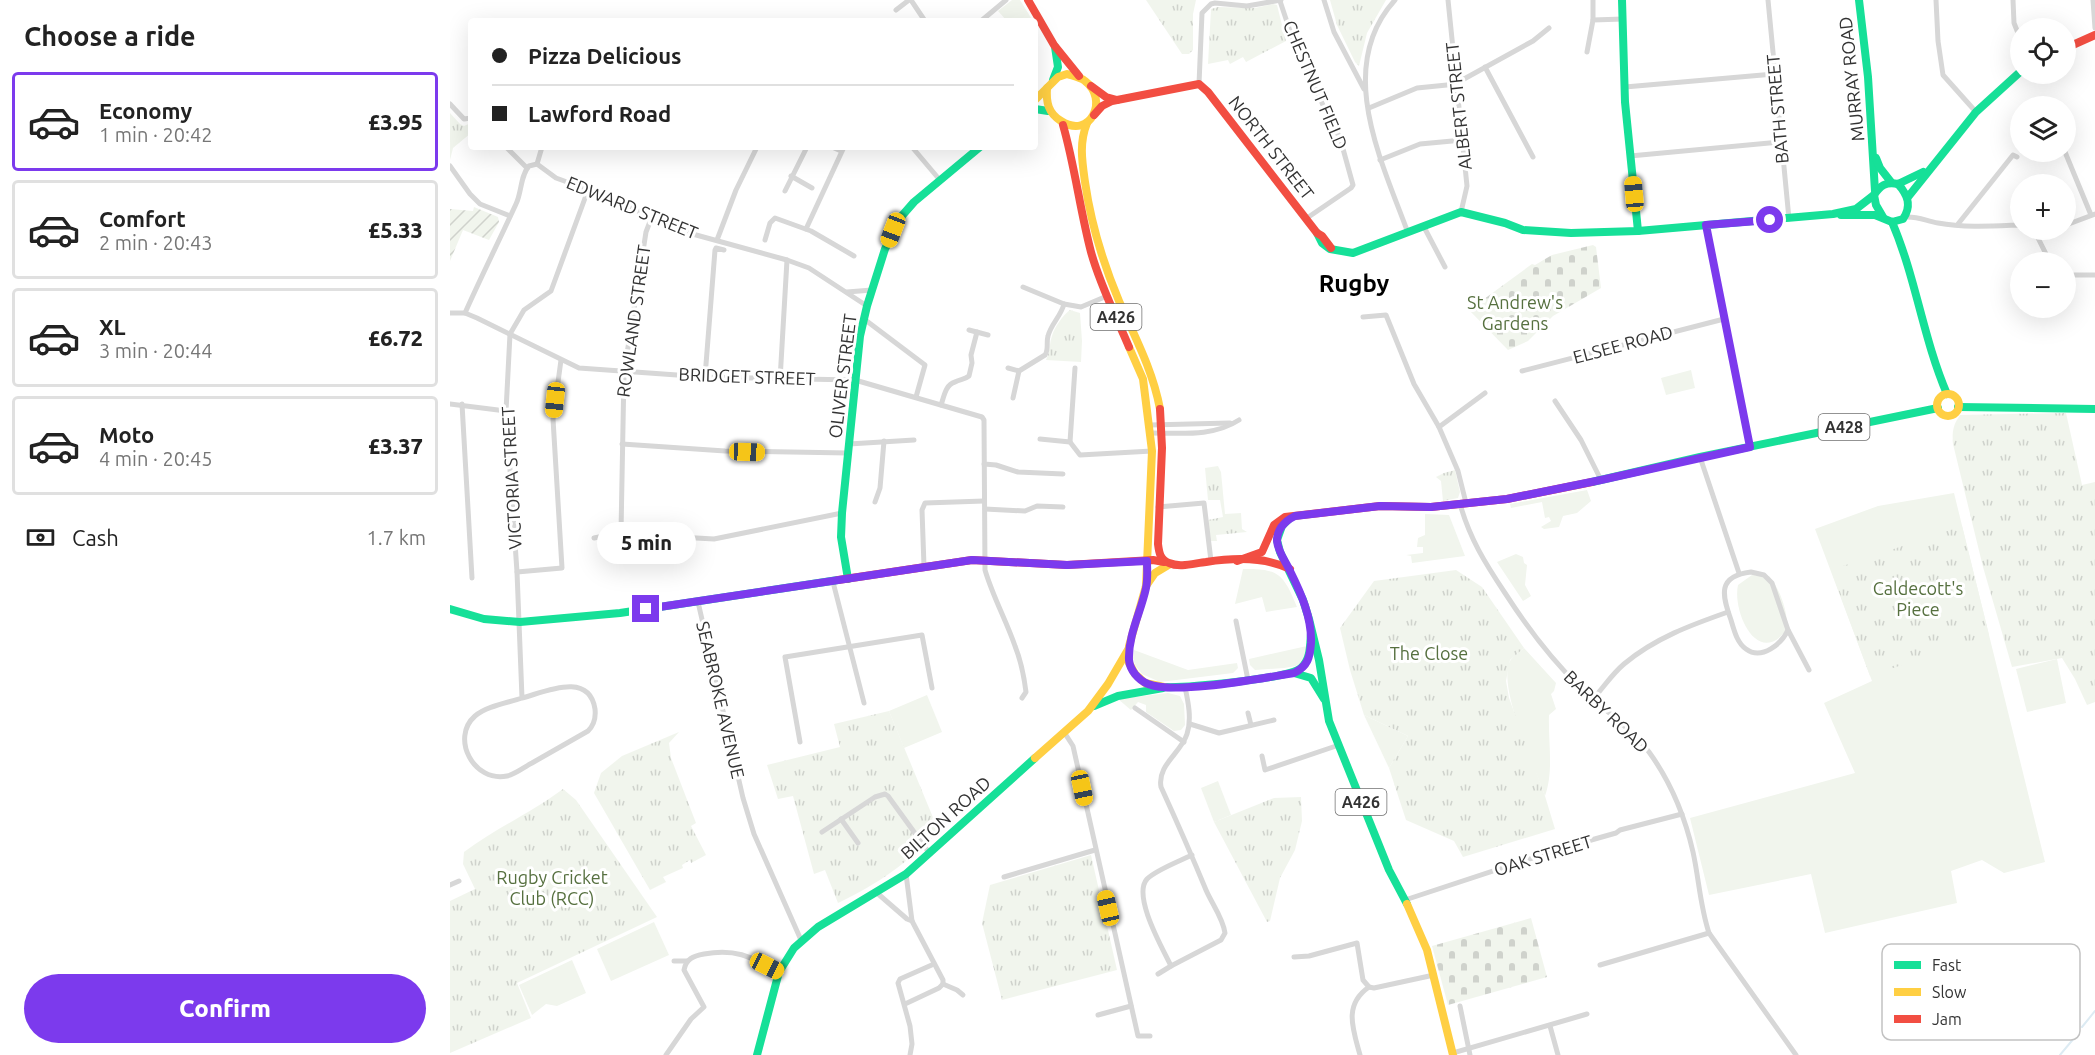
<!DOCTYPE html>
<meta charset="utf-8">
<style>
:root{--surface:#fff;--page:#f6f6f6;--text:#222;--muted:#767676;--line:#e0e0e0;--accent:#7c3aed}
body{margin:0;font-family:Ubuntu,sans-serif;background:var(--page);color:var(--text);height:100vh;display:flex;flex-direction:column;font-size:22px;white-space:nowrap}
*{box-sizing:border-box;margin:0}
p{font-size:20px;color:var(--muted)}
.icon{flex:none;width:33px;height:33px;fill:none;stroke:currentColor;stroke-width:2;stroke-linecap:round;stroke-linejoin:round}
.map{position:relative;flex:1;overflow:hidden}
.sheet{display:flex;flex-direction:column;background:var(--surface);width:450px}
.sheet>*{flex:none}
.guide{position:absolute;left:18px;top:18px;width:570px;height:132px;border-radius:6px;box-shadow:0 6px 24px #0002;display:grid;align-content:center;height:132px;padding:0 24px;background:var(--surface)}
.controls{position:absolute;left:1560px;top:18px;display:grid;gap:12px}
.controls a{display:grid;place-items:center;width:66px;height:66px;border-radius:50%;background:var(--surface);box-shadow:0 6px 24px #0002;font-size:30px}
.end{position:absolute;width:27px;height:27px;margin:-14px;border:8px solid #7c3aed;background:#fff;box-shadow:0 0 0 3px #fff}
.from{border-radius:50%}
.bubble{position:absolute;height:42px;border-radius:21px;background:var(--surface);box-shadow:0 6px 24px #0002;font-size:20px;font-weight:800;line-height:42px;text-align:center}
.car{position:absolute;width:18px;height:36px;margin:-18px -9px;border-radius:8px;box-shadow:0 0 4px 2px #0007;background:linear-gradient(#f5c518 24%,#345 0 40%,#f5c518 0 76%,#345 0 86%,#f5c518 0)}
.guide b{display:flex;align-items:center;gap:21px;height:57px;font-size:22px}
.guide b+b{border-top:2px solid var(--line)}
.guide i{width:15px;height:15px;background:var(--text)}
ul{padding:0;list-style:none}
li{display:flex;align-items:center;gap:18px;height:99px;margin:0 12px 9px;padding:0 12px;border:3px solid var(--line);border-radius:6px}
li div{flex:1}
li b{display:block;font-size:22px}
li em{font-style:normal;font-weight:800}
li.active{border-color:var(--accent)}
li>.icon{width:54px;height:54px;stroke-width:1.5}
h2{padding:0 24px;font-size:27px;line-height:72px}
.pay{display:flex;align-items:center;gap:15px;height:66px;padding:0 24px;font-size:22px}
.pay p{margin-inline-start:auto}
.cta{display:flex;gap:12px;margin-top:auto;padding:12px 24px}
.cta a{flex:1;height:69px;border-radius:36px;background:var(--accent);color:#fff;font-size:24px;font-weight:800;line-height:69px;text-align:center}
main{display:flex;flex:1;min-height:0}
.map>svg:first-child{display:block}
.grass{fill:#f1f5ed}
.cemetery{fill:url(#cemetery-stones)}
.park{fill:url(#park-tufts)}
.garden{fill:url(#garden-furrows)}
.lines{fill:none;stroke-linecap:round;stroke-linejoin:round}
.stream{stroke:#ddebf3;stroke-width:2}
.street{stroke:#d7d7d7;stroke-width:5}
.fast{stroke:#16e098;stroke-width:8}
.slow{stroke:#ffcf43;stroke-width:8}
.jam{stroke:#f24e42;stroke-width:8}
.route{stroke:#7c3aed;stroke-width:8}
.labels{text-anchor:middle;stroke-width:6;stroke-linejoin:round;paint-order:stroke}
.shield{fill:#fff;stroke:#707070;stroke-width:1.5}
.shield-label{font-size:16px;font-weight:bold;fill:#333}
.street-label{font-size:18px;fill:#333;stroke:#fff}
.park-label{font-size:18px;fill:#56703f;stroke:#fff}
.district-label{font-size:24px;font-weight:bold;fill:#000;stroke:#fff}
.key{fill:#fff;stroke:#c2c2c2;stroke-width:1.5}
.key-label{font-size:16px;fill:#333}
</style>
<main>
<section class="sheet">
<h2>Choose a ride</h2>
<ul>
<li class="active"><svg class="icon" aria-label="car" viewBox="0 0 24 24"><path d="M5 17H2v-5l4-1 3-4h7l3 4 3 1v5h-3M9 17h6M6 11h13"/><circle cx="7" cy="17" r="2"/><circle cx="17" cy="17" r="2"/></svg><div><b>Economy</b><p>1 min · 20:42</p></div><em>£3.95</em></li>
<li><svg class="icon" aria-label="car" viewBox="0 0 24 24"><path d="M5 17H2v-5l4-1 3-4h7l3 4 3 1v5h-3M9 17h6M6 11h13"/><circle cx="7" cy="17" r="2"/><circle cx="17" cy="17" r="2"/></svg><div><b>Comfort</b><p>2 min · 20:43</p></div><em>£5.33</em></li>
<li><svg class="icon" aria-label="car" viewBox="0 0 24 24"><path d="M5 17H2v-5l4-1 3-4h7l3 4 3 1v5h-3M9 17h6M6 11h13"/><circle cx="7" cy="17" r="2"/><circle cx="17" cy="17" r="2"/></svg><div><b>XL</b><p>3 min · 20:44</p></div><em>£6.72</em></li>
<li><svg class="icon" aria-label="car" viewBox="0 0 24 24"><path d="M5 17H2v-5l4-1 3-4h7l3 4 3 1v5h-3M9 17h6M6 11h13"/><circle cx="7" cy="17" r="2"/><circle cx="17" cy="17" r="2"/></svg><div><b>Moto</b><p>4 min · 20:45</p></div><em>£3.37</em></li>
</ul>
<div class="pay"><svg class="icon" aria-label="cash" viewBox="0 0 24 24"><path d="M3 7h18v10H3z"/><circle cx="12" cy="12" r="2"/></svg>Cash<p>1.7 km</p></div>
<div class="cta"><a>Confirm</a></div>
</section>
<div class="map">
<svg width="1645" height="1055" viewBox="0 0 1645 1055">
<defs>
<pattern id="cemetery-stones" width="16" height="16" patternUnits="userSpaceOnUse" patternTransform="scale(1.5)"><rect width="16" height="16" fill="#f1f5ed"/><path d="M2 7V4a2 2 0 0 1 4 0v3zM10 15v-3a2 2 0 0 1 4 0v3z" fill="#cfd2cc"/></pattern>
<pattern id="park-tufts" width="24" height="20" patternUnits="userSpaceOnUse" patternTransform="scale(1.5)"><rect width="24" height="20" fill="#f1f5ed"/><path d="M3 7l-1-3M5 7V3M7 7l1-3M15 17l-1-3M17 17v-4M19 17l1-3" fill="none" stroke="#cfd2cc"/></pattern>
<pattern id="garden-furrows" width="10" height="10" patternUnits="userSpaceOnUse" patternTransform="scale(1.5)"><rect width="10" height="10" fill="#f1f5ed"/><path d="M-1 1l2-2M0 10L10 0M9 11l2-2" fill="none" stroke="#cfd2cc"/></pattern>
</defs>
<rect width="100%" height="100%" fill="#fff"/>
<!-- grass -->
<g class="grass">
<polygon points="562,0 570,0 583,21 557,21 548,11"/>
<polygon points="1241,370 1245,388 1216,395 1211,378"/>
<polygon points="1137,490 1141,501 1127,513 1113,516 1109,527 1094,529 1091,527 1101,521 1099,517 1095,518 1092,502 1061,508 1060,504"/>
<polygon points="1504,493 1595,862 1554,873 1532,860 1501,871 1507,903 1375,933 1361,874 1259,895 1240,818 1405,773 1374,703 1422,681 1365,529 1428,506"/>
<polygon points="975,514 999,515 1015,556 962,563 961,556 956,555 973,553 973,547 967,547 968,538 975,535"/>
<polygon points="1066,554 1073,557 1074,563 1077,565 1075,585 1081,596 1073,601 1047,562"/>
<path d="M793,569C829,568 834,575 847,607L816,612L812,597L785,604Z"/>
<path d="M1302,575L1319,576C1330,589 1338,612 1337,629C1308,669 1282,612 1288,585Z"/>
<polygon points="857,646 853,662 846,666 834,668 805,670 800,665 799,659"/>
<path d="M1074,648L1106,683L1104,691L1101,694L1106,709L1099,715C1098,742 1104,771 1095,796C1085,768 1047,686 1060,661C1063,656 1070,652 1074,648Z"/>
<polygon points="684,650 738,670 787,663 788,668 783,673 710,682 692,674 685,665 683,658"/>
<polygon points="1607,659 1616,703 1577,712 1566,669"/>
<polygon points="718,693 730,696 734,704 735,725 731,730 724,731 696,712 696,705 688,702 681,710 668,699"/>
<polygon points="477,695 492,732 454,748 439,711"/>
<polygon points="914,715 958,736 939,768"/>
<polygon points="768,781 781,815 764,822 751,788"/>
<polygon points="204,922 219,955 161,981 147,949"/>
<polygon points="122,960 136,993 107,1006 96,1004 82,1015 69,985"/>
</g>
<!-- cemetery -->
<g class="cemetery">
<polygon points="1143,245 1146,247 1151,288 1103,316 1078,341 1058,350 1019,310 1082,264 1085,265 1102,255"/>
<polygon points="1081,918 1097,977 998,1005 982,946"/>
</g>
<!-- park -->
<g class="park">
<polygon points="696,0 746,0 743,14 743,50 739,54 732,54"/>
<polygon points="880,0 936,0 917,33 909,66 905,62 887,25"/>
<polygon points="823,4 827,5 836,41 796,62 793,57 780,64 778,60 758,64 761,9 768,7 805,8"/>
<polygon points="0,113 10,124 14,126 21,123 21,133 3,148 0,160"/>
<path d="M620,310L630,313L632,341L631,362L596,360C601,349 599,344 602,336C604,328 613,315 620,310Z"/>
<path d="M1616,413L1632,485L1645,482V702L1637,705L1625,679L1612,658L1562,667L1533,567L1503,444C1502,432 1503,425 1510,415Z"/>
<polygon points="768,466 771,472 775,514 791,513 792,529 797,532 766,535 767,541 760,541 758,520 773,517 770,500 758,500 755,468"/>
<polygon points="1005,470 1010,492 1008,498 993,501 991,481 986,477 994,473"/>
<polygon points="1512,526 1539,635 1420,676 1381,570"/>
<polygon points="1006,570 1032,587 1074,648 1060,660 1056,681 1059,698 1095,796 1105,829 1013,857 1004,841 956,820 939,768 958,736 914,715 900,670 890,628 924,581"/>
<path d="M439,711L489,832C455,864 430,883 388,903L375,870L364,874L343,796L328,799L317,765L390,747L384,724Z"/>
<polygon points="229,732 219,743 221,758 246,823 241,826 256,855 241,863 240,860 232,865 233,868 213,877 216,882 200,890 144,793 151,773 172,756"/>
<path d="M113,789L126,800L207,917L67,983L81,1018L0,1053V901L25,889L13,864L14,852C46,828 81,813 113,789Z"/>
<polygon points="851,797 852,821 845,850 830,878 820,921 817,922 764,822 824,798"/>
<polygon points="641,855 667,970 552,1000 532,923 540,885"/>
</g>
<!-- garden -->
<polygon class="garden" points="24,207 48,217 49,222 39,240 13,230 0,261 0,209 23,211"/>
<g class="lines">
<!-- stream -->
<g class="stream">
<polyline points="1632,1027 1645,1011"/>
<polyline points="1610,1055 1625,1037"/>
</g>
<!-- street -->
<g class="street">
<polyline points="461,0 475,21"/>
<polyline points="874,0 884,32 914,89"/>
<path d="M945,0C884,67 932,162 958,233"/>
<polyline points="998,0 1017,186 1011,212"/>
<polyline points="1318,0 1339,219"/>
<polyline points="1486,0 1488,41 1493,75 1526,112"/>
<polyline points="1563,0 1564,23 1570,38"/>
<polyline points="1643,0 1645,28"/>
<polyline points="830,1 842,37 877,114 890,138 903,185 901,188 857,218"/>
<polyline points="446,10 459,0"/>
<polyline points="1143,20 1143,0"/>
<polyline points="531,21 556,0"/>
<polyline points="1137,52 1143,20 1173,19"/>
<polyline points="1035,67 1083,157"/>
<polyline points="1007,81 1014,79 1083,41 1099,28"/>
<polyline points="749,84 752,13 761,4 765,3 797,6 831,0"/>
<polyline points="1175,87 1324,74"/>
<polyline points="0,104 14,119 21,118"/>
<polyline points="919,108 967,88 1007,84"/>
<polyline points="56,147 77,168"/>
<polyline points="92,147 87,164 106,178 175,203 201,219 228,230 337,260 359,268 417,306"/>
<polyline points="382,147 391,151"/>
<polyline points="462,147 489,179"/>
<polyline points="1615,152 1641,215"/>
<polyline points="1180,156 1331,142"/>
<polyline points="930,160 970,144 1013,140"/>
<polyline points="0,166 20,194 30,204 60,216"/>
<polyline points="341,176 362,188"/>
<polyline points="335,191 357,147"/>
<path d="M1455,217C1468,216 1476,221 1488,223C1515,228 1544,226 1570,225"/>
<polyline points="1508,224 1563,155 1567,157"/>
<polyline points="1256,225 1300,447"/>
<polyline points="1616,225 1645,214"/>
<polyline points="974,227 995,267"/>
<polyline points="356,229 394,147"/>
<polyline points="1586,230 1586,234 1600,262"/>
<polyline points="267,240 286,190 307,147"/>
<polyline points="315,240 320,223 325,218 361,231 404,256"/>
<polyline points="1616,275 1645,275"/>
<polyline points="573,287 614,304 631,307 657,296"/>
<polyline points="397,292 422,290"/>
<path d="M0,313H15L27,318L129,368L255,377L405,380L532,417L534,420L535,570C543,597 556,620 565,646C571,661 574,676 576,692L572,698"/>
<path d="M15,313C31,277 49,241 66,204C72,192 70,176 79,166L87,164"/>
<polyline points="913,317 936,315 964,384 989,427 1008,471 1016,503"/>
<polyline points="414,319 475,365 466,397"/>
<polyline points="519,330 538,335"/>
<path d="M60,334L56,411L67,572L72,698C95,692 139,671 145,709C146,718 144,725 138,731C119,742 101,752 82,763C74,767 66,774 57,776C24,783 0,738 25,716C37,706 57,703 72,698"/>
<polyline points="60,334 74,310 101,291 138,190"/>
<polyline points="558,368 569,371"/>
<polyline points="1072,371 1274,319"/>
<polyline points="255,377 265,250 266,248 274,250"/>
<polyline points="330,380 337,260"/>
<path d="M563,398L569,371L595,355C599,349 596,343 598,336C601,324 611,316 614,304"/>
<polyline points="1105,401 1131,440 1151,480"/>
<polyline points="0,404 56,411"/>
<polyline points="12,404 22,578"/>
<path d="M491,405C494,397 495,385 505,382C511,379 514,380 519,376L522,363L521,355L527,332"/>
<polyline points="700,425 780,423"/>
<polyline points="989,427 1035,393"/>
<path d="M701,433C731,433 763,437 789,420"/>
<polyline points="590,439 620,442 630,455 702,451"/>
<polyline points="620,442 625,368"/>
<polyline points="172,444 275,451 398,453"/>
<polyline points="399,444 464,440"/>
<polyline points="1250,457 1289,573"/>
<polyline points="534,464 546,465 568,472 613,474"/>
<polyline points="425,502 430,488 434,441"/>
<path d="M1010,504C1020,539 1035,563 1055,593C1077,627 1100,658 1129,686C1151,708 1180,727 1199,752C1220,781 1235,817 1243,852C1249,879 1250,906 1259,933L1346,1055"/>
<polyline points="708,507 754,503 761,561"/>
<polyline points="535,509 575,511 587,506 613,507"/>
<polyline points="171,532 174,373 196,232 201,219"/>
<polyline points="144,538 183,530 203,530 229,537 264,539 392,513"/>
<polyline points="474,566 472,510 475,503 534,501"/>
<polyline points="67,572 112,568 103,419 111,360"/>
<path d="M1301,572L1314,575L1322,583L1338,630C1332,643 1312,661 1296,649C1287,643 1284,630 1281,620C1272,595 1267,576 1301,572Z"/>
<polyline points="383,582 414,703"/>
<polyline points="248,602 293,798 304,834 351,940"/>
<polyline points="786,621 798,680"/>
<polyline points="1338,630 1359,670"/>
<path d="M735,687C738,701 742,719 737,734C731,753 707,765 711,787C727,822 742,856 756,890C762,904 773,918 775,933L771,940L721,966C713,949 682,896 697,879C706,870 730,861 742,855"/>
<path d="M1143,699C1153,688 1162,674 1174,664C1205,638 1241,625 1278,612"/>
<polyline points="685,708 734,742"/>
<polyline points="798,713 801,725"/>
<polyline points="740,724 769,733 824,720"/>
<polyline points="614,732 623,746 688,1036 700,1036"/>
<polyline points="350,742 335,657 472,635 482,688"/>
<polyline points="812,756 815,770 889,745"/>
<polyline points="391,819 408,843"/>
<polyline points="372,832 425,797 435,794 438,796 480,854"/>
<polyline points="456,874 462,921 493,980 493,984"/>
<polyline points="554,877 645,850"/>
<polyline points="0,885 9,881"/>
<polyline points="427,893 457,919 462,921"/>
<polyline points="955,900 1113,848 1166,833 1170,830 1232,814"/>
<polyline points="844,957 859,956 907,943 913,980 919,987 924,988 984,975"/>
<polyline points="224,961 237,961"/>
<polyline points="1150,965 1259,933"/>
<polyline points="708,974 721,966"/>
<polyline points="493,984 507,990 513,995"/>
<polyline points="455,1004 489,988 493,984"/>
<polyline points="1010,1006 1020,1055"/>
<polyline points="648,1015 681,1006"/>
<polyline points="1100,1026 1108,1055"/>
<polyline points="1003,1053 1137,1014"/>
<path d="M216,1055L241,1019L254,1007L234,970C236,959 243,956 254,954C286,948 301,957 329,972"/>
<polyline points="460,1055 462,1044 460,1026 448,983 450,979 484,964"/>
<path d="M910,1055C903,1029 893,1005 919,987"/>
</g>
<!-- fast -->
<g class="fast">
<polyline points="1172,0 1175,102 1188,231"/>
<polyline points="1409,0 1418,77 1425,191"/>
<polyline points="603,80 608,67 605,47"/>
<polyline points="585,109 598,111"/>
<polyline points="1426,158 1430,168 1441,182"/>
<polyline points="1458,197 1526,112 1570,72"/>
<path d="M1391,215H1425L1442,222L1453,219C1462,206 1458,195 1448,184"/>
<path d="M1433,217L1426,205L1424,195C1430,186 1436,181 1448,184L1473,172"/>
<path d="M1442,222C1466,278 1473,338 1497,394"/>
<polyline points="867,233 872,243 880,249 903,253 1011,212 1055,223 1073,230 1121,233 1188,231 1383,214 1406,209 1424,195"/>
<polyline points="1508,407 1645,409"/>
<polyline points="1142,482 1250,457 1488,408"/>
<polyline points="840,518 832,526 827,540 830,552 853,600 859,619 869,660 879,721 939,870 957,904"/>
<polyline points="398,579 391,537 392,513 410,336 417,306 435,249 450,218 464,202 530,147"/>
<polyline points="0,609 34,619 70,622 170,613 388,580"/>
<polyline points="844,673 861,678 874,699"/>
<path d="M714,687C734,688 839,679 851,668C861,659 860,645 861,633"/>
<polyline points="644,706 668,696 713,688"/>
<polyline points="307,1055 329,972 344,948 368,927 456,874 585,758"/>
</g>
<!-- slow -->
<g class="slow">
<path d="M617,74C623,76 630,77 635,81C659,99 641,140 611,121C598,113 596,102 597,88L608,77Z"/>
<polyline points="585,100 597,88"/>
<path d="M637,123C629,143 632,161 635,182C641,224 653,263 669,301C685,337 703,371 710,409"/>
<polyline points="679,347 693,379 702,451 696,586 679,646 679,663 685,674 695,683 714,687"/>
<circle cx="1498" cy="405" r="11"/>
<polyline points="696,586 705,573 720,564"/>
<polyline points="585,758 638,711 658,684 679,648"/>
<polyline points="957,904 977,950 1003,1055"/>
</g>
<!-- jam -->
<g class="jam">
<polyline points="578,0 604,45 629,76"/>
<polyline points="1616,48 1645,35"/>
<polyline points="641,86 656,97 667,100"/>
<polyline points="644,115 652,106 662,101 749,84 758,92 867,233 872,236 881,248"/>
<path d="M613,125C625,167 630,210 641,252C650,285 666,316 679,347"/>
<path d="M710,409L712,448L708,544C709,552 710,560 719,563C730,568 745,563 756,562C782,558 816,557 840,569"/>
<polyline points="787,561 812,552 824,525 835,517 930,506 981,507 1057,499 1142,482"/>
<polyline points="388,580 522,560 617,565 703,560 714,562"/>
</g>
</g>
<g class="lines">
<!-- route -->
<path class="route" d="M196,609L522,560L617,565L697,561C697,569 698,579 696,588C691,612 678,635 679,660C680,670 688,680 698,684C726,695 812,678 844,673C858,666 860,657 861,643C862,618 851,593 840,571C836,562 828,552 827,541C827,529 835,521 845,516L930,506L981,507L1057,499L1151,480L1300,447L1256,225L1320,220"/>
</g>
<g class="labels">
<!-- shield labels -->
<g class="shield">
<rect x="640.5" y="304" width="51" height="26" rx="4.5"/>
<rect x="1368.5" y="414" width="51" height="26" rx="4.5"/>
<rect x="885.5" y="789" width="51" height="26" rx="4.5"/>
</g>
<g class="shield-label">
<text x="666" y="323">A426</text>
<text x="1394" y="433">A428</text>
<text x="911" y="808">A426</text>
</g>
<!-- street labels -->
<g class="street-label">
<text transform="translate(1402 79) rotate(-96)" y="6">MURRAY ROAD</text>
<text transform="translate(865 85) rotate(67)" y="6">CHESTNUT FIELD</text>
<text transform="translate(1009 106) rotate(-96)" y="6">ALBERT STREET</text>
<text transform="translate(1328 109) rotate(-95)" y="6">BATH STREET</text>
<text transform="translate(821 148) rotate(52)" y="6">NORTH STREET</text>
<text transform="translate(182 208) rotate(22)" y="6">EDWARD STREET</text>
<text transform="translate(184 321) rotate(-82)" y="6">ROWLAND STREET</text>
<text transform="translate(1173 345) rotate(-15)" y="6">ELSEE ROAD</text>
<text transform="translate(393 376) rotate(-83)" y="6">OLIVER STREET</text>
<text transform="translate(297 377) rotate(2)" y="6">BRIDGET STREET</text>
<text transform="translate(62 478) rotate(-93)" y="6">VICTORIA STREET</text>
<text transform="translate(270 700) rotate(77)" y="6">SEABROKE AVENUE</text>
<text transform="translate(1156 712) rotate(44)" y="6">BARBY ROAD</text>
<text transform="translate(496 818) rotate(-42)" y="6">BILTON ROAD</text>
<text transform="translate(1093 856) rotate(-17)" y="6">OAK STREET</text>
</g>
<!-- park labels -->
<g class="park-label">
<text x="1065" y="309">St Andrew's<tspan x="1065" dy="21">Gardens</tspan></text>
<text x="1468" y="595">Caldecott's<tspan x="1468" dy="21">Piece</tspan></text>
<text x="979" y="660">The Close</text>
<text x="102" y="884">Rugby Cricket<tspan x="102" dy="21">Club (RCC)</tspan></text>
</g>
<!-- district labels -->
<g class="district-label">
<text x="904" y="292">Rugby</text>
</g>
</g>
<!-- legend -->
<rect x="1432" y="944" width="198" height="96" rx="9" class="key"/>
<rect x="1444" y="961" width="27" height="8" fill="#16e098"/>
<rect x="1444" y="988" width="27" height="8" fill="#ffcf43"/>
<rect x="1444" y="1015" width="27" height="8" fill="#f24e42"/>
<g class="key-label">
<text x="1482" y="971">Fast</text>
<text x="1482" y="998">Slow</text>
<text x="1482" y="1025">Jam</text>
</g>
</svg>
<div class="controls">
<a><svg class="icon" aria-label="locate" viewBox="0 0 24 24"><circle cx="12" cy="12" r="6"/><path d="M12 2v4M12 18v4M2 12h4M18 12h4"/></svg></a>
<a><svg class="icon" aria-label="layers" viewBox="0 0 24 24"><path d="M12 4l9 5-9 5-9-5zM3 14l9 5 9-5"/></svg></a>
<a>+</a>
<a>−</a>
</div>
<i class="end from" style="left:1320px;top:220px"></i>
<i class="end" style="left:196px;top:609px"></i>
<div class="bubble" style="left:147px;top:522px;width:99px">5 min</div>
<i class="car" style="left:1184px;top:194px;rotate:355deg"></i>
<i class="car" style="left:443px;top:230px;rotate:201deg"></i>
<i class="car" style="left:105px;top:400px;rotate:186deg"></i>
<i class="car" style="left:297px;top:452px;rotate:92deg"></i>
<i class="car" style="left:632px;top:788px;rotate:168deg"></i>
<i class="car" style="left:658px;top:908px;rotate:347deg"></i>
<i class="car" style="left:317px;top:966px;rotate:117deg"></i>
<div class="guide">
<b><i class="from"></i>Pizza Delicious</b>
<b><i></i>Lawford Road</b>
</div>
</div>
</main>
